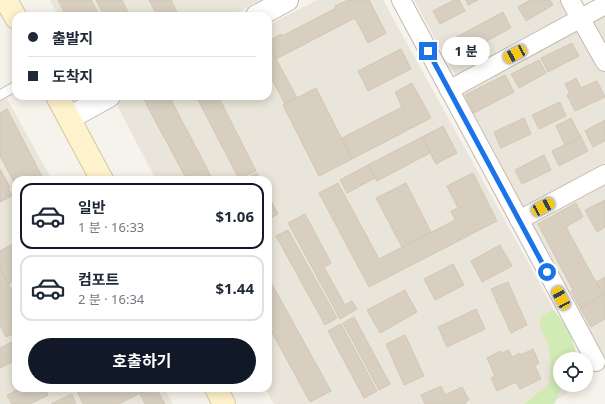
<!DOCTYPE html>
<html lang="ko">
<meta charset="utf-8">
<style>
:root{--surface:#fff;--page:#f2f2f3;--text:#1f2937;--muted:#747a83;--line:#e0e1e3;--accent:#111827}
body{margin:0;font-family:"Noto Sans","Noto Sans KR",sans-serif;background:var(--page);color:var(--text);height:100vh;display:flex;flex-direction:column;font-size:15px;white-space:nowrap}
*{box-sizing:border-box;margin:0}
p{font-size:13px;color:var(--muted)}
.icon{flex:none;width:22px;height:22px;fill:none;stroke:currentColor;stroke-width:2;stroke-linecap:round;stroke-linejoin:round}
.map{position:relative;flex:1;overflow:hidden}
.side{position:absolute;left:12px;top:176px;width:260px;height:216px;display:flex;flex-direction:column;background:var(--surface);border-radius:12px;box-shadow:0 2px 10px #0003}
.side>*{flex:none}
.banner{position:absolute;left:12px;top:12px;width:260px;height:88px;border-radius:12px;box-shadow:0 2px 10px #0003;display:grid;align-content:center;height:88px;padding:0 16px;background:var(--surface)}
.controls{position:absolute;left:553px;top:352px;display:grid;gap:8px}
.controls a{display:grid;place-items:center;width:40px;height:40px;border-radius:50%;background:var(--surface);box-shadow:0 2px 10px #0003;font-size:20px}
.end{position:absolute;width:18px;height:18px;margin:-9px;border:5px solid #1a73e8;background:#fff;box-shadow:0 0 0 2px #fff}
.from{border-radius:50%}
.bubble{position:absolute;height:28px;border-radius:14px;background:var(--surface);box-shadow:0 2px 10px #0003;font-size:13px;font-weight:700;line-height:28px;text-align:center}
.car{position:absolute;width:12px;height:24px;margin:-12px -6px;border-radius:5px;box-shadow:0 0 3px 1px #0007;background:linear-gradient(#f5c518 24%,#345 0 40%,#f5c518 0 76%,#345 0 86%,#f5c518 0)}
.banner b{display:flex;align-items:center;gap:14px;height:38px;font-size:15px}
.banner b+b{border-top:1px solid var(--line)}
.banner i{width:10px;height:10px;background:var(--text)}
ul{padding:7px 0 0;list-style:none}
li{display:flex;align-items:center;gap:12px;height:66px;margin:0 8px 6px;padding:0 8px;border:2px solid var(--line);border-radius:12px}
li div{flex:1}
li b{display:block;font-size:15px}
li em{font-style:normal;font-weight:700}
li.on{border-color:var(--accent)}
li>.icon{width:36px;height:36px;stroke-width:1.5}
.action{display:flex;gap:8px;margin-top:auto;padding:8px 16px}
.action a{flex:1;height:46px;border-radius:24px;background:var(--accent);color:#fff;font-size:16px;font-weight:700;line-height:46px;text-align:center}
.map>svg:first-child{display:block}
.residential{fill:#eae5da}
.green{fill:#d2eab5}
.building{fill:#d8cfc1;stroke:#d3c7b4}
.lines{fill:none;stroke-linecap:round;stroke-linejoin:round}
.service-casing{stroke:#c2bbae;stroke-width:11}
.minor-casing{stroke:#c2bbae;stroke-width:20}
.tertiary-casing{stroke:#c2bbae;stroke-width:24}
.secondary-casing{stroke:#d6c79b;stroke-width:24}
.service{stroke:#fff;stroke-width:9}
.minor{stroke:#fff;stroke-width:18}
.tertiary{stroke:#fff;stroke-width:22}
.secondary{stroke:#fff3cd;stroke-width:22}
.route{stroke:#1a73e8;stroke-width:5}
</style>
<div class="map">
<svg width="605" height="404" viewBox="0 0 605 404">
<rect width="100%" height="100%" fill="#f6f3ec"/>
<!-- residential -->
<g class="residential">
<polygon points="50,0 260,0 231,16 59,16"/>
<polygon points="317,0 383,0 550,302 577,359 560,359 560,385 581,385 550,404 274,404 265,388 268,388 268,180 156,180 116,103 129,96 268,96 268,25"/>
<polygon points="414,0 565,0 574,17 457,79"/>
<polygon points="605,10 605,50 587,20"/>
<polygon points="580,26 605,70 605,163 524,207 459,89"/>
<polygon points="6,97 52,180 16,180 16,388 164,388 173,404 0,404 0,100"/>
<polygon points="605,183 605,360 528,225"/>
</g>
<!-- green -->
<polygon class="green" points="554,310 570,332 578,359 560,359 560,385 563,385 554,404 524,404 549,384 551,364 548,343 540,328 541,315"/>
<!-- building -->
<g class="building">
<polygon points="58,0 91,0 100,16 72,16 70,11 65,14"/>
<polygon points="96,0 122,0 130,16 104,16"/>
<polygon points="149,0 171,0 179,16 157,16"/>
<polygon points="348,0 369,0 386,33 368,43 355,18 276,59 268,43 269,41 281,34 282,36 336,8 335,6"/>
<polygon points="454,0 459,0 465,11 440,24 433,11"/>
<polygon points="466,0 478,0 468,5"/>
<polygon points="530,0 550,0 553,5 526,21 518,7"/>
<polygon points="503,12 511,28 459,56 451,40"/>
<polygon points="572,43 579,56 548,72 541,58"/>
<polygon points="401,49 411,69 368,91 358,71"/>
<polygon points="273,53 297,98 285,104 268,72 268,56"/>
<polygon points="539,60 546,73 519,88 511,74"/>
<polygon points="505,75 514,92 474,113 465,95"/>
<polygon points="576,78 581,88 597,81 605,97 575,111 567,95 570,94 565,84"/>
<polygon points="412,83 431,118 352,159 342,138 402,107 395,92"/>
<polygon points="316,88 352,159 319,176 283,105"/>
<polygon points="142,96 169,96 213,180 187,180"/>
<polygon points="196,96 218,96 256,171 239,179"/>
<polygon points="560,102 566,116 539,129 532,115"/>
<polygon points="7,109 44,180 16,180 16,186 0,156 0,113"/>
<polygon points="524,118 531,134 501,148 494,132"/>
<polygon points="571,118 581,137 565,145 556,126"/>
<polygon points="605,120 605,141 593,147 585,131"/>
<polygon points="443,126 457,153 436,164 422,137"/>
<polygon points="422,137 430,153 377,181 368,165"/>
<polygon points="581,137 588,151 559,166 552,151"/>
<polygon points="544,155 551,170 522,184 515,170"/>
<polygon points="368,165 375,178 347,193 340,180"/>
<polygon points="0,169 10,187 8,188 12,196 0,202"/>
<polygon points="257,173 261,180 243,180"/>
<polygon points="473,173 497,221 369,287 319,193 338,183 379,259 455,220 451,211 458,208 447,186"/>
<polygon points="406,183 431,232 402,247 376,198"/>
<polygon points="268,195 278,214 268,219"/>
<polygon points="605,200 605,227 597,232 585,210"/>
<polygon points="576,203 583,217 566,227 603,295 580,308 571,291 573,290 538,224"/>
<polygon points="305,214 331,263 324,267 345,305 352,301 357,309 340,319 288,223"/>
<polygon points="288,230 337,318 325,325 276,236"/>
<polygon points="16,242 16,280 8,284 0,268 0,251"/>
<polygon points="500,245 512,266 482,282 471,261"/>
<polygon points="453,264 464,285 435,300 424,279"/>
<polygon points="0,268 16,299 16,332 6,337 0,325"/>
<polygon points="268,277 331,391 310,402 268,325"/>
<polygon points="605,277 605,294 603,295 596,282"/>
<polygon points="508,282 527,325 511,333 491,289"/>
<polygon points="16,289 16,299 12,291"/>
<polygon points="405,290 417,312 380,333 367,310"/>
<polygon points="605,294 605,319 591,327 580,308"/>
<polygon points="476,309 485,329 447,347 438,327"/>
<polygon points="354,317 390,384 379,390 343,323"/>
<polygon points="341,324 377,391 364,398 328,331"/>
<polygon points="405,335 424,376 404,385 386,344"/>
<polygon points="14,341 16,347 16,360 0,368 0,348"/>
<polygon points="533,349 539,363 535,366 541,379 520,389 516,382 497,391 491,378 495,376 487,358 501,351 502,353 509,350 512,357 520,353 521,355"/>
<polygon points="441,386 445,395 462,387 469,400 465,402 466,404 425,404 421,395"/>
<polygon points="21,388 45,388 48,395 30,404 12,404 7,395"/>
<polygon points="83,388 150,388 119,404 83,404 77,391"/>
<polygon points="150,388 156,388 165,404 145,404 140,394"/>
<polygon points="72,394 76,404 51,404"/>
</g>
<g class="lines">
<!-- service casing -->
<g class="service-casing">
<polyline id="service" points="0,95 16,86"/>
</g>
<!-- minor casing -->
<g class="minor-casing">
<g id="minor">
<polyline points="401,0 596,362"/>
<polyline points="570,0 605,62"/>
<polyline points="449,90 605,5"/>
<polyline points="519,220 605,174"/>
</g>
</g>
<!-- tertiary casing -->
<g class="tertiary-casing">
<g id="tertiary">
<polyline points="257,16 287,0"/>
<polyline points="69,118 109,96"/>
</g>
</g>
<!-- secondary casing -->
<g class="secondary-casing">
<g id="secondary">
<polyline points="6,0 16,18"/>
<polyline points="57,96 102,180"/>
<polyline points="216,388 224,404"/>
</g>
</g>
<!-- service -->
<use href="#service" class="service"/>
<!-- minor -->
<use href="#minor" class="minor"/>
<!-- tertiary -->
<use href="#tertiary" class="tertiary"/>
<!-- secondary -->
<use href="#secondary" class="secondary"/>
</g>
<g class="lines">
<!-- route -->
<polyline class="route" points="428,51 547,272"/>
</g>
</svg>
<div class="controls">
<a><svg class="icon" aria-label="locate" viewBox="0 0 24 24"><circle cx="12" cy="12" r="6"/><path d="M12 2v4M12 18v4M2 12h4M18 12h4"/></svg></a>
</div>
<i class="end from" style="left:547px;top:272px"></i>
<i class="end" style="left:428px;top:51px"></i>
<div class="bubble" style="left:442px;top:37px;width:48px">1 분</div>
<i class="car" style="left:515px;top:54px;rotate:242deg"></i>
<i class="car" style="left:543px;top:207px;rotate:62deg"></i>
<i class="car" style="left:561px;top:298px;rotate:332deg"></i>
<div class="banner">
<b><i class="from"></i>출발지</b>
<b><i></i>도착지</b>
</div>
<section class="side">
<ul>
<li class="on"><svg class="icon" aria-label="car" viewBox="0 0 24 24"><path d="M5 17H2v-5l4-1 3-4h7l3 4 3 1v5h-3M9 17h6M6 11h13"/><circle cx="7" cy="17" r="2"/><circle cx="17" cy="17" r="2"/></svg><div><b>일반</b><p>1 분 · 16:33</p></div><em>$1.06</em></li>
<li><svg class="icon" aria-label="car" viewBox="0 0 24 24"><path d="M5 17H2v-5l4-1 3-4h7l3 4 3 1v5h-3M9 17h6M6 11h13"/><circle cx="7" cy="17" r="2"/><circle cx="17" cy="17" r="2"/></svg><div><b>컴포트</b><p>2 분 · 16:34</p></div><em>$1.44</em></li>
</ul>
<div class="action"><a>호출하기</a></div>
</section>
</div>
